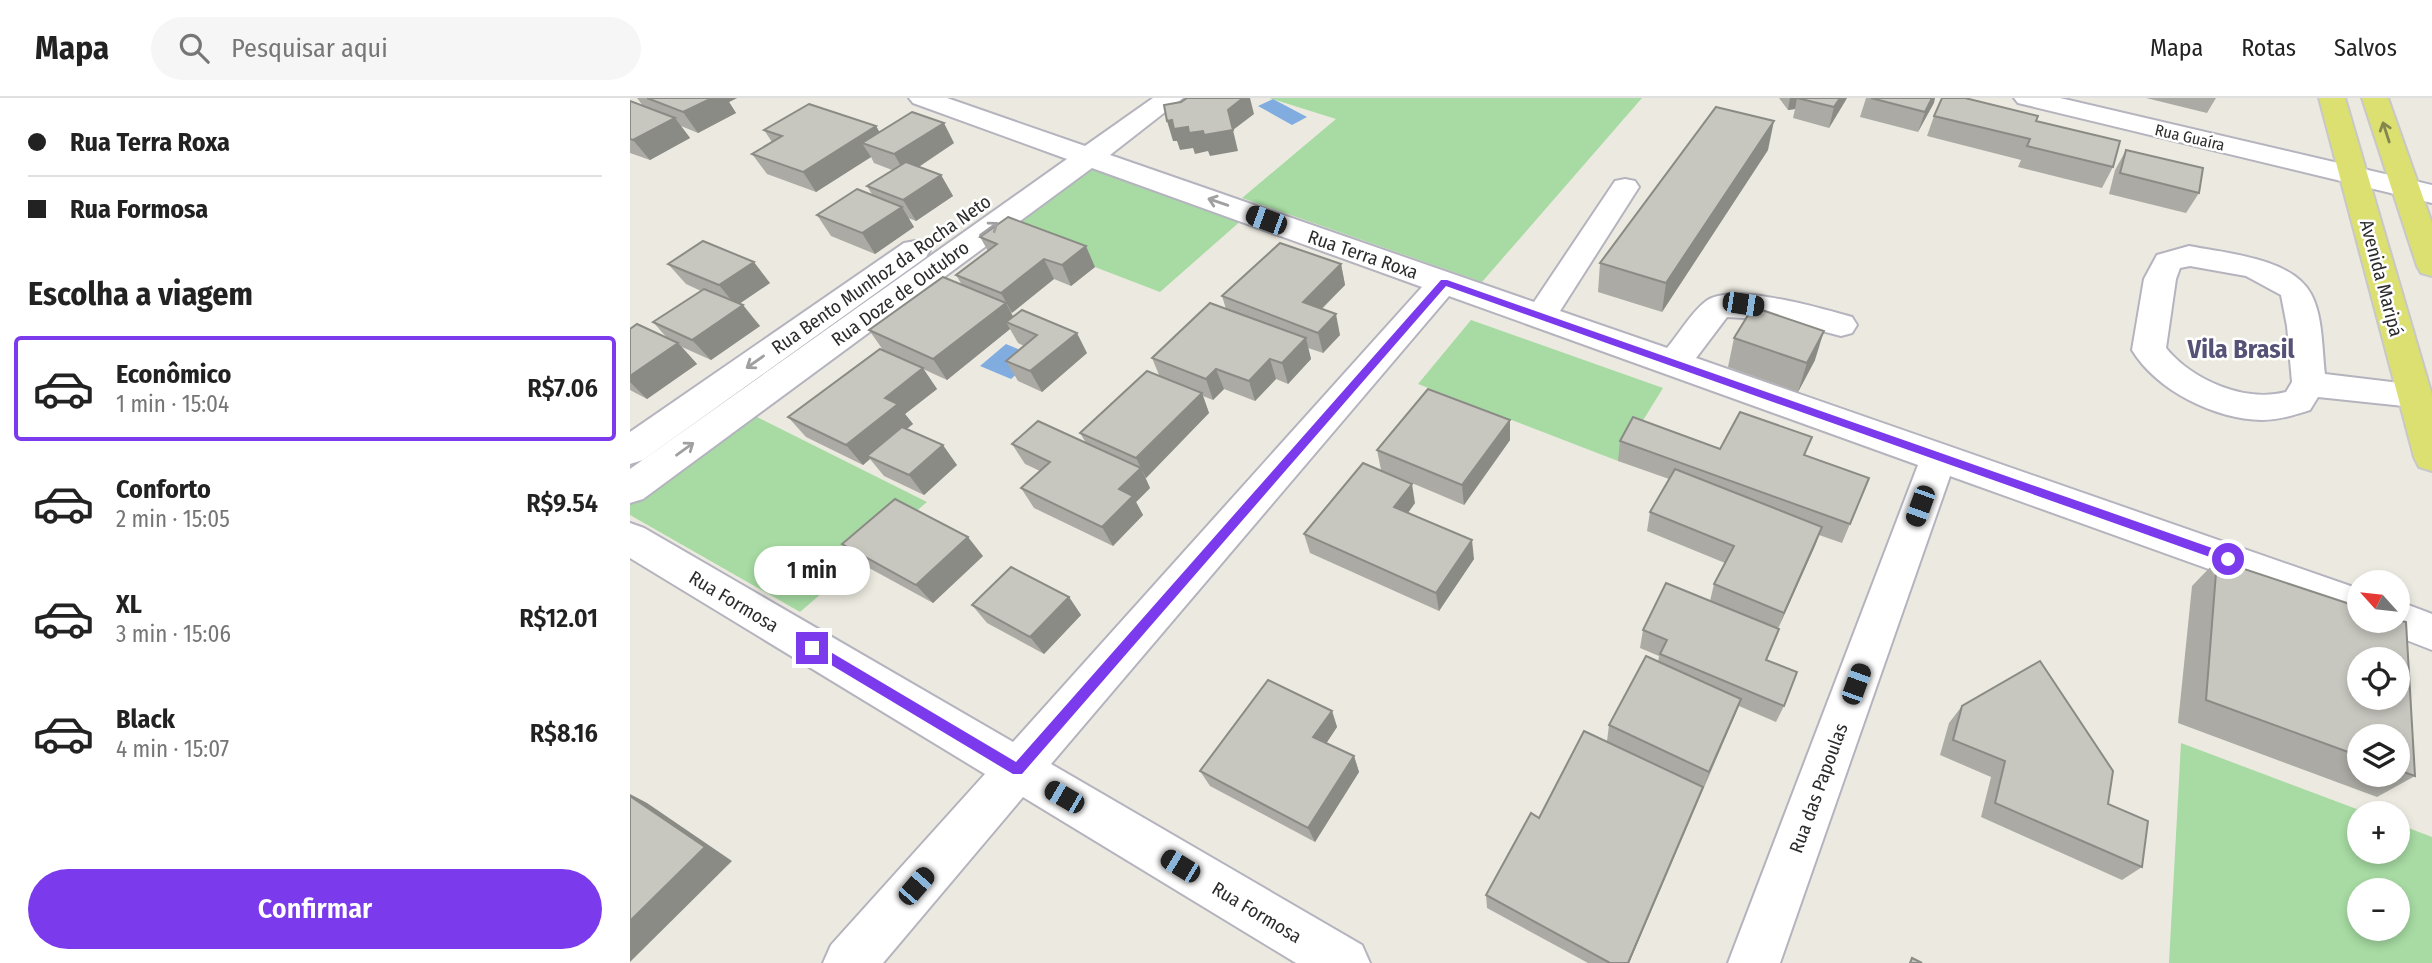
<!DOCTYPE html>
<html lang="pt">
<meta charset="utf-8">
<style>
:root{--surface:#fff;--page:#f6f6f6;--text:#222;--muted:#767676;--line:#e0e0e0;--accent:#7c3aed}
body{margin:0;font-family:"Fira Sans Condensed",sans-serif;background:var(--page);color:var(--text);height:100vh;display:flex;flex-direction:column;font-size:26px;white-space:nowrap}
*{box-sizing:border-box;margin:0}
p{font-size:23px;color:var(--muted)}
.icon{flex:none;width:38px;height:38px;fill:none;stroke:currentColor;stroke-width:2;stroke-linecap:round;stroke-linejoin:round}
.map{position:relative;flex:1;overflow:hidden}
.side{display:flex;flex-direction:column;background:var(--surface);width:630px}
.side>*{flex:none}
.hud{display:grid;align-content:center;height:154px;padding:0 28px;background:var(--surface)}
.needle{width:46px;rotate:297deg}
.fabs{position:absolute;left:1717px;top:472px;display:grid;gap:14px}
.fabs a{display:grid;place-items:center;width:63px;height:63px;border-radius:50%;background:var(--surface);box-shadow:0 4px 10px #0003;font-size:35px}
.end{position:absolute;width:32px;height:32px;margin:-16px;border:9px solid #7c3aed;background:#fff;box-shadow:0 0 0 4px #fff}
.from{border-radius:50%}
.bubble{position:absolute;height:49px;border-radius:24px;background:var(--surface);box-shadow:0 4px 10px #0003;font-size:23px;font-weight:600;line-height:49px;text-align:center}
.car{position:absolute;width:21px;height:42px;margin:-21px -10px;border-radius:9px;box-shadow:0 0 5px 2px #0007;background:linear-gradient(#222 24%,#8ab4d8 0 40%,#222 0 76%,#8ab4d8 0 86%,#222 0)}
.hud b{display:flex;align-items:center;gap:24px;height:66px;font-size:26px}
.hud b+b{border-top:2px solid var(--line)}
.hud i{width:18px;height:18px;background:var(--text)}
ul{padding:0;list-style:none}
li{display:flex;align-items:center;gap:21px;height:105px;margin:0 14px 10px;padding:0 14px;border:4px solid transparent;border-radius:7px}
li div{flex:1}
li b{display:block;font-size:26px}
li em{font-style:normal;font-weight:600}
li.current{border-color:var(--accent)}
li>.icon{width:63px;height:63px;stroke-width:1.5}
h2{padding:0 28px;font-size:32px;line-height:84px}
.action{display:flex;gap:14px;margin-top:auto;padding:14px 28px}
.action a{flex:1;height:80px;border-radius:42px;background:var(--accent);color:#fff;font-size:28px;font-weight:600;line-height:80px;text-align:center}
header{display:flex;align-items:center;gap:42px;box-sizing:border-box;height:98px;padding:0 35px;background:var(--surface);border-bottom:2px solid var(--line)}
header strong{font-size:33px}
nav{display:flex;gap:38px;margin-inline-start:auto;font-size:24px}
.search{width:490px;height:63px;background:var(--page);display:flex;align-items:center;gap:18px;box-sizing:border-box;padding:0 24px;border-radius:38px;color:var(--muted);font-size:26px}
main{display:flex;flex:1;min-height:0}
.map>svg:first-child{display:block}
.green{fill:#a7dba3;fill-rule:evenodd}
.water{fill:#80ace0}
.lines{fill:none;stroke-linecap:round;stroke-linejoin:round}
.minor-casing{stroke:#b4b3be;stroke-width:4}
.major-casing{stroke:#c8c8c8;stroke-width:4}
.minor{fill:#fff;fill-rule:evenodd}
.major{fill:#dbe070;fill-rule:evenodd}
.wall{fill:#abaaa4;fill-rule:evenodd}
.shaded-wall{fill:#8b8b86}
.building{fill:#c7c6bf;stroke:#8b8b86;stroke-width:2;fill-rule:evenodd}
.oneway{stroke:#84864e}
.oneway2{stroke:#a0a0a0}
.route{fill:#7c3aed}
.labels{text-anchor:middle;stroke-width:5;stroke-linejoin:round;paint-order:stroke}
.far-street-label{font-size:16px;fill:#2c2c2c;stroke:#fff}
.street-label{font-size:19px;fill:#2c2c2c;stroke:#fff}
.district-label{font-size:26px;font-weight:bold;fill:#555177;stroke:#fff}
</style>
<header>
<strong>Mapa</strong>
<div class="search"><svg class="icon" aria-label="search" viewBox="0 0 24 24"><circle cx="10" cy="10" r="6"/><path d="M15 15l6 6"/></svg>Pesquisar aqui</div>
<nav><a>Mapa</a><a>Rotas</a><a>Salvos</a></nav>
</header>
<main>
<section class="side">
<div class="hud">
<b><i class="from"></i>Rua Terra Roxa</b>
<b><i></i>Rua Formosa</b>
</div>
<h2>Escolha a viagem</h2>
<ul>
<li class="current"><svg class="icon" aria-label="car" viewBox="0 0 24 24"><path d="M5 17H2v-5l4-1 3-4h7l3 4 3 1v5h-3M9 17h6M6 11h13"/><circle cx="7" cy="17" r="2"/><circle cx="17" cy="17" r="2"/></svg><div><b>Econômico</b><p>1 min · 15:04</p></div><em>R$7.06</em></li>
<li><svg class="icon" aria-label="car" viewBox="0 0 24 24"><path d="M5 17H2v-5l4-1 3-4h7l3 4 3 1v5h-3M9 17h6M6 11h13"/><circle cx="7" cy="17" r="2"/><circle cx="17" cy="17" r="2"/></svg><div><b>Conforto</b><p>2 min · 15:05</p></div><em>R$9.54</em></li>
<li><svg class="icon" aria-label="car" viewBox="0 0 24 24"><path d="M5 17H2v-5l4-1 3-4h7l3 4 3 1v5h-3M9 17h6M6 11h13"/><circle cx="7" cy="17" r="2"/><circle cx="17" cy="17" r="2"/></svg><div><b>XL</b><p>3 min · 15:06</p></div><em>R$12.01</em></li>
<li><svg class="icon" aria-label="car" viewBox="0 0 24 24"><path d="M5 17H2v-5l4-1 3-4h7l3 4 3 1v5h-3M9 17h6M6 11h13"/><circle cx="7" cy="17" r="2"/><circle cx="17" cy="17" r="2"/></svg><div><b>Black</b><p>4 min · 15:07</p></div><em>R$8.16</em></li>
</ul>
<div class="action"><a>Confirmar</a></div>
</section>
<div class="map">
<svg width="1802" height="865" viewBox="0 0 1802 865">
<rect width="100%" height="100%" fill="#eceae0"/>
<!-- green -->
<g class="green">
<polygon points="639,0 1012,0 852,184 612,100 706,21"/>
<polygon points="459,68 613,121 530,194 371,133"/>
<polygon points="841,222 1033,290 988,363 788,286"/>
<polygon points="121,316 297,404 170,514 0,417 0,404"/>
<path d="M1551,645L1740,716H1729V754H1768V726L1802,739V865H1539ZM1729,793H1768V831H1729Z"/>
</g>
<!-- water -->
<g class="water">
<polygon points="643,1 677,19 662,27 628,8"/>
<polygon points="376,246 407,259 381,281 350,268"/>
</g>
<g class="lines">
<!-- minor casing -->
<g class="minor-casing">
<g id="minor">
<path d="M279,0H317L455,48L523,0H553L480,57L904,204L985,83L995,81L1005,83L1009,89L930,213L1037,250C1049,236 1060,216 1075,204C1100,183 1193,211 1222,219L1227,227L1222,235L1211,238L1150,222L1097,219L1066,260L1729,491V523H1735L1729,525L1320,378L1150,865H1098L1288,367L819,198L421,666L732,847L740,865H666L393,699L253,865H193L201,847L355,676L0,460V425L14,430L383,644L792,189L462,70L13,401L0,405V371L437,61L283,5Z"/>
<polygon points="1384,0 1430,0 1802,87 1802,105 1388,5"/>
<polygon points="285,143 296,145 300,152 296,159 13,362 0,366 0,334 274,145"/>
<path d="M1559,148C1595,155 1662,160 1681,196C1693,218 1692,251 1695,276L1795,288L1800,297L1795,306L1783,309L1688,299L1680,312C1664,317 1649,322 1632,322C1585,321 1527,293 1502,252L1514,181L1527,157ZM1560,168L1616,178L1651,197L1657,228L1662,284L1656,294C1615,305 1562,282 1536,250L1546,181L1550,170Z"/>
<polygon points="1768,503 1802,516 1802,552 1753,533 1749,523 1768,523"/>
</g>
</g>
<!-- major casing -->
<g class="major-casing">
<g id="major">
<polygon points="1689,0 1715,0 1802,297 1802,373 1789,369 1784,359"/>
<polygon points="1732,0 1758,0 1802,125 1802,178 1791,175 1787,168"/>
</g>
</g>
<!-- minor -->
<use href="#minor" class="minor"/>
<!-- major -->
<use href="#major" class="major"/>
</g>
<!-- wall -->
<g class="wall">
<polygon points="7,0 107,0 99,4 106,15 68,35 51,28 60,40 20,62 0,55 0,3 13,8"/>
<polygon points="1149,0 1217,0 1199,30 1163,20 1165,11 1158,12"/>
<polygon points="1236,0 1305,0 1288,34 1230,19"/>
<polygon points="1516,0 1586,0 1577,15"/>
<polygon points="1304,18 1406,23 1483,69 1472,90 1388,69 1391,62 1297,38"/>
<polygon points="246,28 249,34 324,45 289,69 311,77 323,98 286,123 278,120 284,129 245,156 201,138 187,117 243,98 237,88 262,72 244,65 241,59 186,94 137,76 122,56 142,44 134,32"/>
<polygon points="1138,52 1032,214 968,194 970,165"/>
<polygon points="1496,52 1569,95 1556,115 1479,96 1485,72"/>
<polygon points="350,139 465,169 441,188 424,181 381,215 383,219 457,255 412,294 388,283 376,263 394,248 388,245 380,231 317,282 293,271 307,291 275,316 283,326 276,331 327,367 294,397 254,378 240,361 233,367 176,339 158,319 253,252 239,232 332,187 326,177 358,153"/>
<polygon points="38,166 140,185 109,206 130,228 81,262 52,249 67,266 17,301 0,292 0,231 38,241 23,224 71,193 56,186"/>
<polygon points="711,166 715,187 692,211 710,237 693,255 678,250 681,261 658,286 646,281 625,303 594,291 583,302 573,298 579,315 516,380 515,379 520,390 506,404 513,417 483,448 404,410 391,390 410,373 395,366 382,346 456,345 450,335 529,277 522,260 596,211 592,198"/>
<polygon points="1104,240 1185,262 1168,294 1098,269"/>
<polygon points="880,342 834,407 751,372 747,352"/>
<polygon points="990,343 1176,358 1220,426 1212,445 1189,437 1148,530 1136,562 1154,608 1146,624 1109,608 999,865 958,865 857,810 856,797 909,720 977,643 979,627 1028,564 1029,558 1010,550 1013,532 1080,503 1084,486 1095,465 1017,433 1020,414 1039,381 988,363"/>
<polygon points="785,405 778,415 844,461 809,513 680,455 674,436"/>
<polygon points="212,446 353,458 303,505 230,465"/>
<path d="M1587,462L1729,509V523H1768V522L1776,524L1785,678L1747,699L1548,625L1562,488ZM1729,562H1768V600H1729ZM1729,639H1768V677H1729Z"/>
<polygon points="439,499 451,517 414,556 357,525 342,507"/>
<polygon points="1332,608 1478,706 1512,769 1492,782 1351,719 1361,679 1310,657 1319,625"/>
<polygon points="702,613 707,629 696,645 724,658 729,674 685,744 580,688 570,673"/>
</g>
<!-- shaded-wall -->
<g class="shaded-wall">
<polygon points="82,0 107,0 99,4 106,15 68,35 53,14"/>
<polygon points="613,0 620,0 624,16 603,32 608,53 580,58 578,53 565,56 563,50 550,52 547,43 543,43 537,23 598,12"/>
<polygon points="1160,0 1167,0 1165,11 1158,12"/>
<polygon points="1210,0 1217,0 1199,30 1204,9"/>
<polygon points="1302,0 1305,0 1304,5 1288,34 1295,14"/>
<polygon points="45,20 60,40 20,62 3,42"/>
<polygon points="1144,23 1138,52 1032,214 1036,185"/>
<polygon points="314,25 324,45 276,77 264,56"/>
<polygon points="246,28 258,49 232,45 241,59 186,94 173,74"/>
<polygon points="311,77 323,98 286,123 273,102"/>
<polygon points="272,109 284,129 245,156 232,135"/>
<polygon points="456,148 465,169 441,188 432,167"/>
<polygon points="414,161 424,181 382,215 371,195"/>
<polygon points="124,164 140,185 106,208 89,187"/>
<polygon points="711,166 715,187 678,224 673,204"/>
<polygon points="376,205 387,226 376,224 380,231 317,282 303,261"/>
<polygon points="113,207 130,228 81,262 62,242"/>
<polygon points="706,216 710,237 693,255 688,235"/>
<polygon points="1194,233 1185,262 1168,294 1177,265"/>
<polygon points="447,235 457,255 412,294 400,273"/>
<polygon points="676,240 681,261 658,286 652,265"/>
<polygon points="48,245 67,266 17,301 0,284 0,278"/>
<polygon points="640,261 646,281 625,303 619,283"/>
<polygon points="293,270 307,291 275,316 283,326 241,360 237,358 240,361 233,367 216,347 255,300"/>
<polygon points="586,271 594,291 583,302 576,281"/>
<polygon points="572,295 579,315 516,380 506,360"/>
<polygon points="880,322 880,342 834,407 832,387"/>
<polygon points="313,347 327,367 294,397 279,377"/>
<polygon points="511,370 520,390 506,404 513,417 483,448 472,429 489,391"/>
<polygon points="782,386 785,405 768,428 764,409"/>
<polygon points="1192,429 1185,448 1147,533 1154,515"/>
<polygon points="338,439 353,458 303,505 286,487"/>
<polygon points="842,442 844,461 809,513 806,495"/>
<polygon points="439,499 451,517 414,556 400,539"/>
<polygon points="1111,601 1105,617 1073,689 1079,674"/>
<polygon points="702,613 707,629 690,655 683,639"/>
<polygon points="724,658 729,674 685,744 678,730"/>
<polygon points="1073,689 999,865 998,865"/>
<polygon points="0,696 17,705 102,763 0,864"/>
</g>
<!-- building -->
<g class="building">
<polygon points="17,0 82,0 53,14"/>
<polygon points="557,0 613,0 598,12 603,32 574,37 573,33 559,35 558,29 544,31 542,22 537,23 534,7 551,4"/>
<polygon points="1167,0 1210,0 1204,9"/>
<polygon points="1241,0 1302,0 1295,14"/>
<polygon points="1312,0 1335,0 1408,18 1406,23 1490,43 1483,69 1397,48 1400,41 1304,18"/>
<polygon points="0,3 45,20 3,42 0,41"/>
<polygon points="179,6 246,28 173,74 122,56 152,38 134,32"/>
<polygon points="1086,9 1144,23 1036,185 970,165"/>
<polygon points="282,14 314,25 264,56 232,45"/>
<polygon points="1496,52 1573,70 1569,95 1490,75"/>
<polygon points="276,64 311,77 273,102 237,88"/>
<polygon points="227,91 272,109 232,135 187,117"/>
<polygon points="378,119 456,148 432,167 414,161 371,195 326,177 367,146 350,139"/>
<polygon points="73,143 124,164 89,187 38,166"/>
<polygon points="650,145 711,166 673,204 706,216 688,235 592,198"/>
<polygon points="313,179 376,205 303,261 239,232"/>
<polygon points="74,191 113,207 62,242 23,224"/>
<polygon points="580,205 676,240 652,265 640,261 619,283 586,271 576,281 522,260"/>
<polygon points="1123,209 1194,233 1177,265 1104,240"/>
<polygon points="392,212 447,235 400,273 376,263 407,237 376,224"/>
<polygon points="7,226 48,245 0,278 0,231"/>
<polygon points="250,251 293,270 255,300 268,306 216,347 158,319"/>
<polygon points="517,273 572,295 506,360 450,335"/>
<polygon points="798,291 880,322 832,387 747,352"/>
<polygon points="1110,314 1182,339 1174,357 1239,380 1220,426 990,343 1003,319 1090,351"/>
<polygon points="408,323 511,370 489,391 503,398 472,429 391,390 420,364 382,346"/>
<polygon points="272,329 313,347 279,377 237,358"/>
<polygon points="733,365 782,386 764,409 842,442 806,495 674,436"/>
<polygon points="1045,371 1192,429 1154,515 1084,486 1104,448 1020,414"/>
<polygon points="265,401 338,439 286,487 212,446"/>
<path d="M1587,462L1729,509V523H1768V522L1776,524L1785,678L1768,672V639H1729V658L1576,602ZM1729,562H1768V600H1729Z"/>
<polygon points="381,469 439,499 400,539 342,507"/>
<polygon points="1036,485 1149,531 1136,562 1167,574 1154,608 1030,556 1037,542 1013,532"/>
<polygon points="1016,558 1111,601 1079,674 979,627"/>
<polygon points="1410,563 1483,673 1478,706 1518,723 1512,769 1365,705 1375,663 1323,642 1332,608"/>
<polygon points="638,582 702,613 683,639 724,658 678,730 570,673"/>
<polygon points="954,633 1073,689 998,865 980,865 856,797 901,715 909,720"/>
<polygon points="0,698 75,749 0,823"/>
<polygon points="1282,860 1292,865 1280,865"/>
</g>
<!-- one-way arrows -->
<defs><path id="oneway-shaft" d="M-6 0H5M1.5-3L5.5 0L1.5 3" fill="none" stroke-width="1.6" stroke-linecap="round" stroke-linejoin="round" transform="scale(1.75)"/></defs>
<use class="oneway" href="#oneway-shaft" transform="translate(1756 34) rotate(-108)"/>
<g class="oneway2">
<use href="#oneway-shaft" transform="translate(588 104) rotate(-161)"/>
<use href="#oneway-shaft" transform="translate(359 131) rotate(-36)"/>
<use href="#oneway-shaft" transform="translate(125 264) rotate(145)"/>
<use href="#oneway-shaft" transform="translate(55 351) rotate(-36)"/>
</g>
<!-- route -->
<polygon class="route" points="811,182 817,182 1602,457 1604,461 1602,464 1594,464 816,188 392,676 383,676 178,553 178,546 187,546 386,664"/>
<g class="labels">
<!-- far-street labels -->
<g class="far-street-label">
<text transform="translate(1560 39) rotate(13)" y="6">Rua Guaíra</text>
</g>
<!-- street labels -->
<g class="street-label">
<text transform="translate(733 156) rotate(19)" y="7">Rua Terra Roxa</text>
<text transform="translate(251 176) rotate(-35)" y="7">Rua Bento Munhoz da Rocha Neto</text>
<text transform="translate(1752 180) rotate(75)" y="7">Avenida Maripá</text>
<text transform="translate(270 195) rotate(-36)" y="7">Rua Doze de Outubro</text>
<text transform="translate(104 503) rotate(31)" y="7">Rua Formosa</text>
<text transform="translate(1188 690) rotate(-70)" y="7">Rua das Papoulas</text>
<text transform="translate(627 814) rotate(31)" y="7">Rua Formosa</text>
</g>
<!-- district labels -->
<g class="district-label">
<text x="1611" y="260">Vila Brasil</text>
</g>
</g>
</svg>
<div class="fabs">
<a><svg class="needle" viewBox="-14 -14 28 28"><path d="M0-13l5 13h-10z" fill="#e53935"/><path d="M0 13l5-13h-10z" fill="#767676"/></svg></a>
<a><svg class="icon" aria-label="locate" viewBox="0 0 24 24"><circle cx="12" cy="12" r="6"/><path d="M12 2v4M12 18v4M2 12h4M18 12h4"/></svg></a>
<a><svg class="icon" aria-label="layers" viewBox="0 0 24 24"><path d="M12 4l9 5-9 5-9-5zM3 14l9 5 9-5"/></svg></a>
<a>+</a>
<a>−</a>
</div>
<i class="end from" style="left:1598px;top:461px"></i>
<i class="end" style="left:182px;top:550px"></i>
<div class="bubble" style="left:124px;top:448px;width:116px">1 min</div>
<i class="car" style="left:636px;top:122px;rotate:290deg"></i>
<i class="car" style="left:1113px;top:206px;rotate:99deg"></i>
<i class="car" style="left:1290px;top:408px;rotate:200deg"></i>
<i class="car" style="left:1226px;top:586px;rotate:20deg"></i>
<i class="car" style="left:434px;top:699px;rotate:300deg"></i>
<i class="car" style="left:550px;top:768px;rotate:301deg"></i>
<i class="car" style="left:286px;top:788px;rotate:41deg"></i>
</div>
</main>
